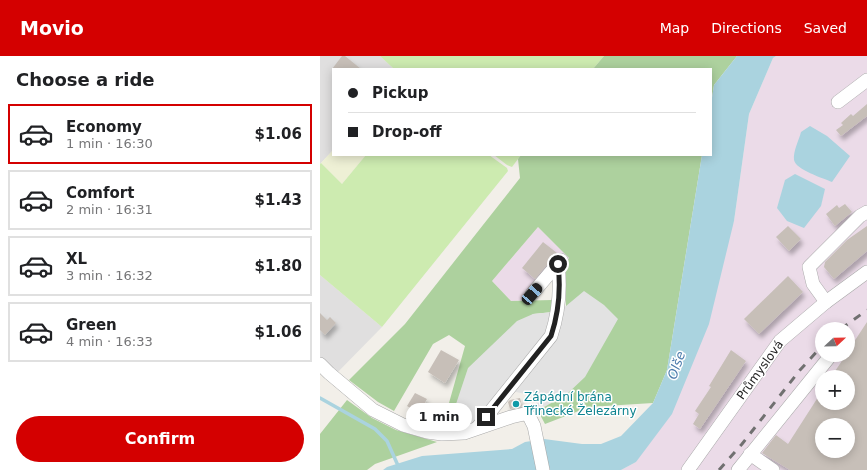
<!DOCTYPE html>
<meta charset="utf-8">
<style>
:root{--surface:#fff;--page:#f6f6f6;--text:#202124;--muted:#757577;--line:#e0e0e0;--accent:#d40000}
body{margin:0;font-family:"DejaVu Sans",sans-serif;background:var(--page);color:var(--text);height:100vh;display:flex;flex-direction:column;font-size:15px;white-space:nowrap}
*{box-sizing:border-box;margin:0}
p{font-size:13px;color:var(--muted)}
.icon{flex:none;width:22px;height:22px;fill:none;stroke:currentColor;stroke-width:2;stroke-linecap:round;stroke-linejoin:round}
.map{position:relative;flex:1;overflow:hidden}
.details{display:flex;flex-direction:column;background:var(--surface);width:320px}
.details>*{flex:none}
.top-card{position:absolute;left:12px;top:12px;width:380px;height:88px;border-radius:0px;box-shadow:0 2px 10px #0003;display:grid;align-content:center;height:88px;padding:0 16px;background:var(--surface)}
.needle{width:26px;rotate:68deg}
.tools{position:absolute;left:495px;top:266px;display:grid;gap:8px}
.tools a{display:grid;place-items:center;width:40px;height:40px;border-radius:50%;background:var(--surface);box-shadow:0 2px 10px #0003;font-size:20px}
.end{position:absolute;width:18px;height:18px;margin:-9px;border:5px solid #222;background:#fff;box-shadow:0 0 0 2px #fff}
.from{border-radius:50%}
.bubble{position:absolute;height:28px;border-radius:14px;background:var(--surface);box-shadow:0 2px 10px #0003;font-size:13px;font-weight:600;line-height:28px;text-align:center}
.car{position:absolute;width:12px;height:24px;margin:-12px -6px;border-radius:5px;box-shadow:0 0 3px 1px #0007;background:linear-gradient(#222 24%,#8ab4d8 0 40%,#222 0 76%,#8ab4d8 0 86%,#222 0)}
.top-card b{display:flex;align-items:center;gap:14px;height:38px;font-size:15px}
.top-card b+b{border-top:1px solid var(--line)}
.top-card i{width:10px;height:10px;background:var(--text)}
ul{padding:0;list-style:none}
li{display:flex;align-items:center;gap:12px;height:60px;margin:0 8px 6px;padding:0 8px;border:2px solid var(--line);border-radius:0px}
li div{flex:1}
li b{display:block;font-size:15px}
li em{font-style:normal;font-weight:600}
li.current{border-color:var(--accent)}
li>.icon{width:36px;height:36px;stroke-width:1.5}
h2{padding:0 16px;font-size:18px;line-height:48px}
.action{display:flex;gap:8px;margin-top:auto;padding:8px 16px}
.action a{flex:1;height:46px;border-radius:24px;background:var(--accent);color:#fff;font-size:16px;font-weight:600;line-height:46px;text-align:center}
header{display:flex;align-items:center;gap:24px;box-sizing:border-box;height:56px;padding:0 20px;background:var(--accent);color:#fff}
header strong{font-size:19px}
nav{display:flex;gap:22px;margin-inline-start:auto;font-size:14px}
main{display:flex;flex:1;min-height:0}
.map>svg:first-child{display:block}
.residential{fill:#e0dfdf}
.industrial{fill:#ebdbe8;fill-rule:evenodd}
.farmland{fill:#eef0d5}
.grass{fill:#cdebb0}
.forest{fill:#add19e}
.parking{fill:#e2e2e2}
.water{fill:#aad3df}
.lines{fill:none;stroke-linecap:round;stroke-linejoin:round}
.stream{stroke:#aad3df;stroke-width:3.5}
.building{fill:#c7bfb8;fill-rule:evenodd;filter:url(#shadow)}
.minor-casing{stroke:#a9a9a9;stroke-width:14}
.minor{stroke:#fff;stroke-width:13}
.rail{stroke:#707070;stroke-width:3;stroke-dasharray:8 8;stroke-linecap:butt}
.route{stroke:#222;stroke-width:5}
.culture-dot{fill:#0f9aa8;stroke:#fff;stroke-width:1.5}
.labels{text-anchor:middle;stroke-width:3;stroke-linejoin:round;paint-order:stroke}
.street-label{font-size:12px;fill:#222;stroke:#fff}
.culture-label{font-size:12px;fill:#0d838f;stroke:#fff;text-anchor:start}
.water-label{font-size:13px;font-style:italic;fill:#4a7aab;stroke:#fff}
</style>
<header>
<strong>Movio</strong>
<nav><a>Map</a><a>Directions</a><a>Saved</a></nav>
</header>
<main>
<section class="details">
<h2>Choose a ride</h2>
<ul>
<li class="current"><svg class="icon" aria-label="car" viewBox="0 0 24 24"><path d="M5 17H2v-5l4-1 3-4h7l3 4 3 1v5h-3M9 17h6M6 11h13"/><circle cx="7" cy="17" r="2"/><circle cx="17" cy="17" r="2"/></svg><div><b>Economy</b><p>1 min · 16:30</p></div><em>$1.06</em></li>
<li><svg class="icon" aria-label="car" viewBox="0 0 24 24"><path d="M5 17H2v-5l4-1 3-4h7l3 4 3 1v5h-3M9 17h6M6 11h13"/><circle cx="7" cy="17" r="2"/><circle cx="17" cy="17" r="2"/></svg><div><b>Comfort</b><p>2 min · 16:31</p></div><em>$1.43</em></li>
<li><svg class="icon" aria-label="car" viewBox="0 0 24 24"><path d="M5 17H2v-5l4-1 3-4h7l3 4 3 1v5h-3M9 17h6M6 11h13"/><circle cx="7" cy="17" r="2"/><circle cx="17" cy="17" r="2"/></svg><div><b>XL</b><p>3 min · 16:32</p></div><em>$1.80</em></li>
<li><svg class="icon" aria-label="car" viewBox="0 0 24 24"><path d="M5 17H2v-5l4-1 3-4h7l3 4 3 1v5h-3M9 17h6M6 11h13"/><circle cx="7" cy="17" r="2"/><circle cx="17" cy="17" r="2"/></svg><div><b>Green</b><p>4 min · 16:33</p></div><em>$1.06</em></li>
</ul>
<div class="action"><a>Confirm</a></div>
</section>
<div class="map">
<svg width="547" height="414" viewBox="0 0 547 414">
<defs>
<filter id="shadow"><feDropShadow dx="2.5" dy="4.5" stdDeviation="2" flood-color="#0004"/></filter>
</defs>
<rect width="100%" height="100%" fill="#f2efe9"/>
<!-- residential -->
<g class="residential">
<polygon points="0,0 60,0 74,13 13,13 13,94 0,108"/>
<polygon points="0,219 62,271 9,325 0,316"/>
</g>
<!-- industrial -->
<g class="industrial">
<path d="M456,0H547V414H301L316,406L414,165L429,58L453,2ZM502,273H528V299H502ZM502,321H528V347H502ZM502,369H528V395H502Z"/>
<polygon points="218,171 250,202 214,244 191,245 172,225"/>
</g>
<!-- farmland -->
<polygon class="farmland" points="13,94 13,99 46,99 22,128 1,107"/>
<!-- grass -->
<g class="grass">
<polygon points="60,0 284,0 273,13 74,13"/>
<polygon points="46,99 169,99 187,112 188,115 62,271 0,219 0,108 1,107 22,128"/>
<polygon points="174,99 201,99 192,111 187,109"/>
</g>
<!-- forest -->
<g class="forest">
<polygon points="284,0 417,0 394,29 391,48 391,13 273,13"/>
<polygon points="201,99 382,99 347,314 333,347 269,351 225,368 217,353 226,350 246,250 244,208 249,202 218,171 172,225 191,245 232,244 233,256 213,258 136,348 131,371 122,363 129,347 145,290 129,279 113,288 74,355 58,346 29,324 85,268 200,122 198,103"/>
<polygon points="27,344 52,362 76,374 117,386 55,408 47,414 0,414 0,378"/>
</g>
<!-- parking -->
<polygon class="parking" points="264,235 284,249 298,263 265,321 247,338 226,350 217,353 216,340 191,335 156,366 131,371 136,348 148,312 197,265 213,258 233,256 246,250"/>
<!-- water -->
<g class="water">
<polygon points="417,0 456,0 453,2 429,58 414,165 389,268 352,358 316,406 301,414 63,414 67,411 102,400 192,393 205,386 224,383 262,388 281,388 301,380 333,347 347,314 382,99 391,99 391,48 394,29"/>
<path d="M490,70L507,80L530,100L512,126C503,122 476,114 474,104C473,95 479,84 481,76Z"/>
<polygon points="475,118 505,133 501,150 484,172 467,165 457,152 465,124"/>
</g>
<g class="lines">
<!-- stream -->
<polyline class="stream" points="0,342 55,373 67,385 80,414"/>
</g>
<!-- building -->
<g class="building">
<polygon points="22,0 25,0 41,13 12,13"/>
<polygon points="547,48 547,60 521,80 516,74 523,69 521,67 531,58 533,60"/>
<polygon points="525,148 532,156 515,170 506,158 517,149 519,152"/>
<polygon points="468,170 481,183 469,195 456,181"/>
<polygon points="547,170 547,195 514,223 504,211 505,206 527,184"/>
<polygon points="223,186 237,197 215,223 202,212"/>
<polygon points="468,220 483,236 439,278 424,263"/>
<polygon points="0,257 7,264 10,261 16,267 5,279 0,274"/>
<path d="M547,266V414H470L442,397L456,379L468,388L502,335V347H528V321H511L526,299H528V295ZM502,369H528V395H502Z"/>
<polygon points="121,294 139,304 125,327 108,316"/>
<polygon points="411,294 426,305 380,373 373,368 379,358 375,355 391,331 389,330"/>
<polygon points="95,337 107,343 99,357 87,350"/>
<polygon points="200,342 202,350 190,353 188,346 190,344"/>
</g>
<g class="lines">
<!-- minor casing -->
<g class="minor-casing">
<g id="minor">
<polyline points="518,46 547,24"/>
<polyline points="212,238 241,204"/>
<polyline points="506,246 493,228 489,211 540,160 547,156"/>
<polyline points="0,308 9,317 53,354 83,369 107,376 122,378 144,377 191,361 204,358 209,360 214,370 223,414"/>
<path d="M158,371L231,280C239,256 241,233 238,208"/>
<polyline points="430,398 453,414"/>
<polyline points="368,414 460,285 506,246 547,216"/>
<polyline points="418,414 511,299"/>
</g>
</g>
<!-- minor -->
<use href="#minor" class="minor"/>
<!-- rail -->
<g class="rail">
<polyline points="521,273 547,254"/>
<polyline points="399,414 422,388 480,314 502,290"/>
</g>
</g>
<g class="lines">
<!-- route -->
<path class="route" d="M166,361L231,280C239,256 241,233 238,208"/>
</g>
<!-- markers -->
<circle class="culture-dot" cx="196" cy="348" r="4"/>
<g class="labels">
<!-- street labels -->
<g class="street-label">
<text transform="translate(440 314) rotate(-54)" y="4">Průmyslová</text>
</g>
<!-- culture labels -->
<g class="culture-label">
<text x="204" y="345">Zápádní brána<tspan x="204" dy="14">Třinecké Železárny</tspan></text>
</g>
<!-- water labels -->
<g class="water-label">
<text transform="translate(356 309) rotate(-70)" y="5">Olše</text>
</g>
</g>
</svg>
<div class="tools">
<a><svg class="needle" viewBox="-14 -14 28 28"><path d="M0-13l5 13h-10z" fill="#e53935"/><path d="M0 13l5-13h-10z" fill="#757577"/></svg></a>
<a>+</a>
<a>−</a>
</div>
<i class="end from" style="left:238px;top:208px"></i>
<i class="end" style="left:166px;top:361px"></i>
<div class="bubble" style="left:86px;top:347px;width:66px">1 min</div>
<i class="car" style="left:212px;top:238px;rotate:41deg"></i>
<div class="top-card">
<b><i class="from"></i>Pickup</b>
<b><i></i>Drop-off</b>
</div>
</div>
</main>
